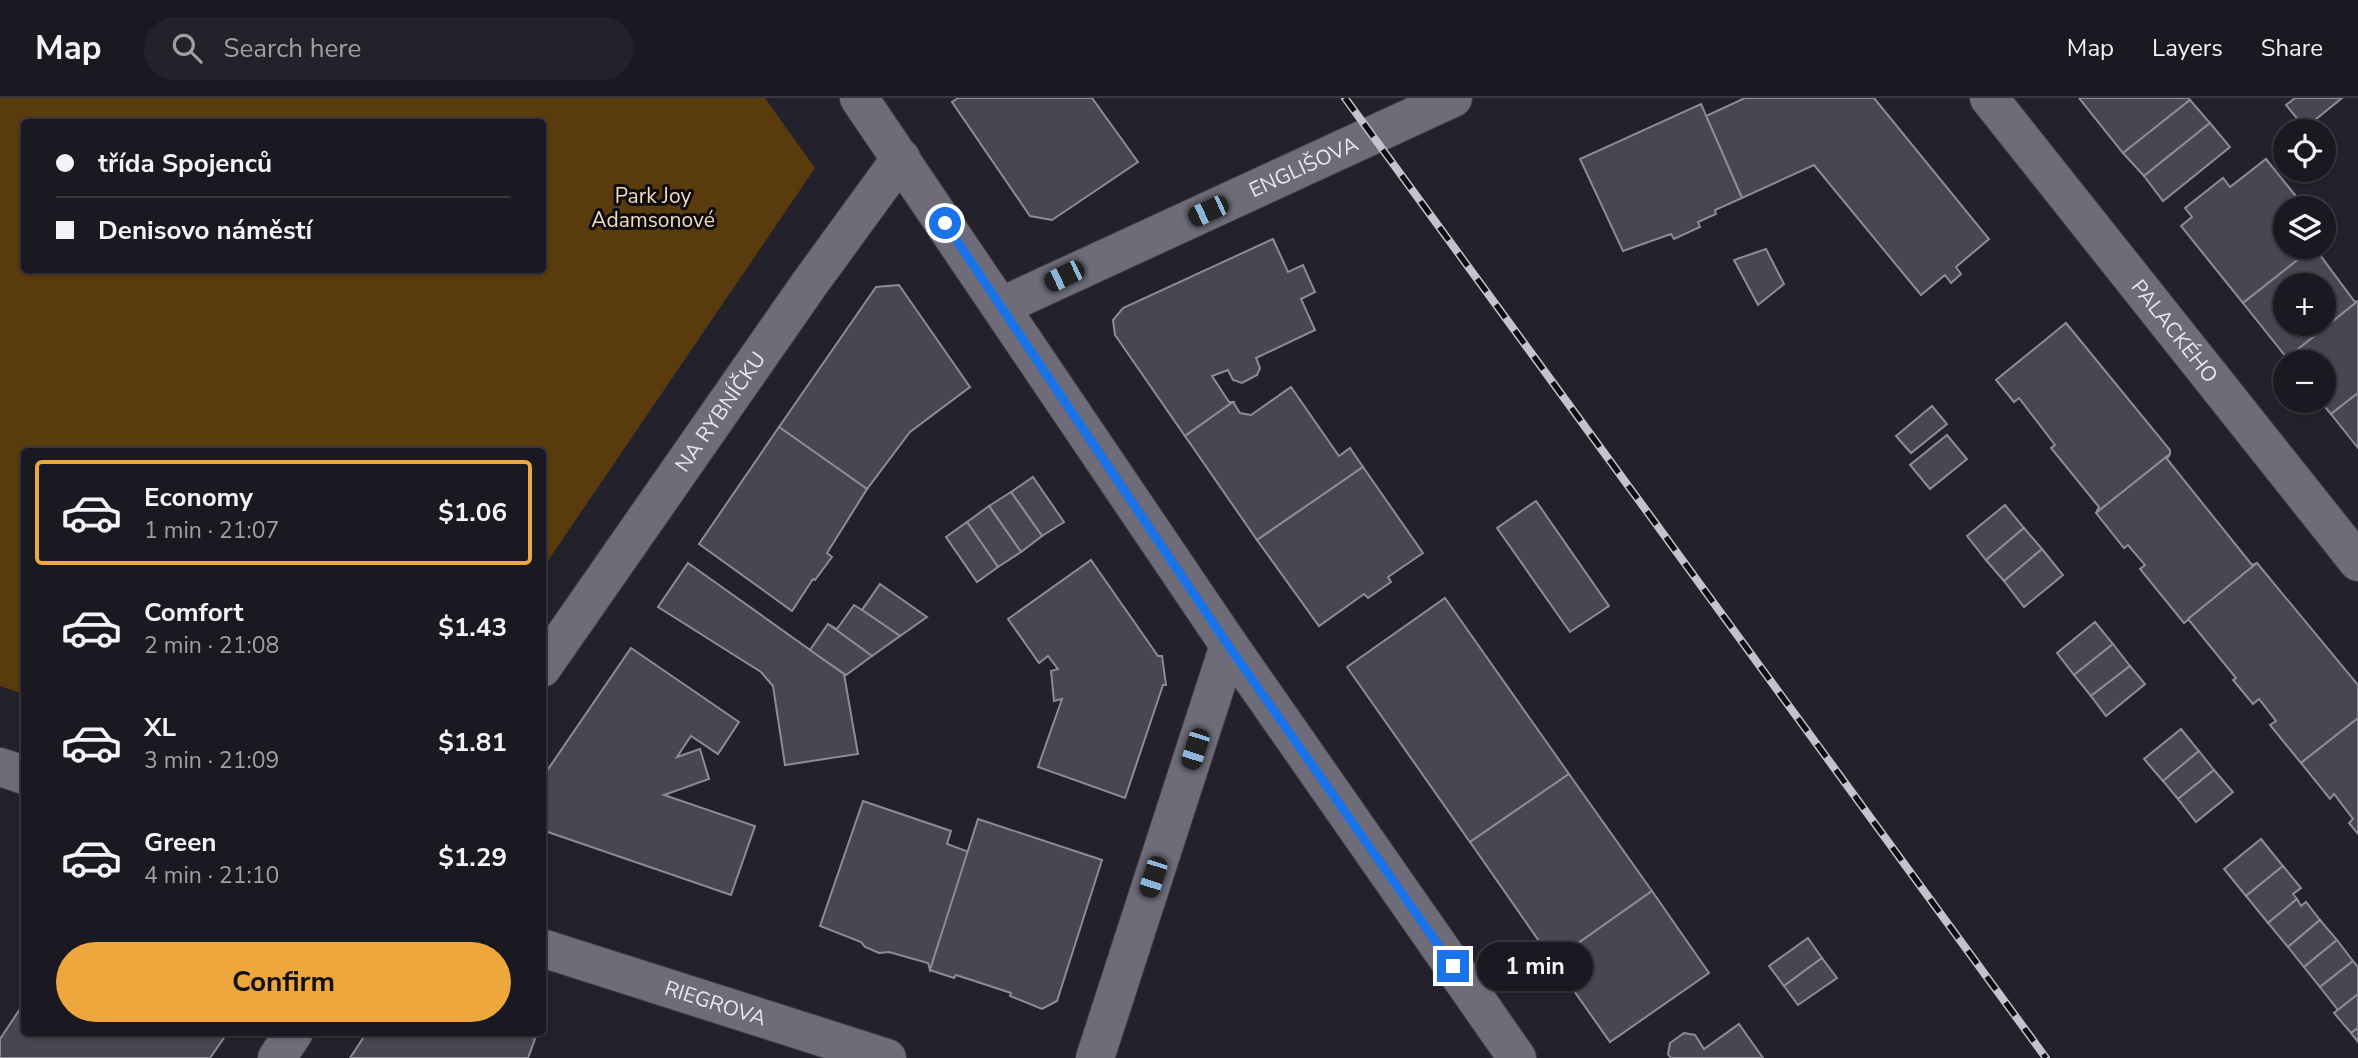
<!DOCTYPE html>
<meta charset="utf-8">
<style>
:root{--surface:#1a1921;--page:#23222a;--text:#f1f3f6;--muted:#9fa0a5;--line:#38383f;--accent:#eea73c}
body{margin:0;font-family:"Nunito Sans",sans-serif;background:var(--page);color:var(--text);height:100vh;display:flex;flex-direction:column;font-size:26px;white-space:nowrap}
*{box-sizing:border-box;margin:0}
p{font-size:23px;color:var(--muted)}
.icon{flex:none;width:38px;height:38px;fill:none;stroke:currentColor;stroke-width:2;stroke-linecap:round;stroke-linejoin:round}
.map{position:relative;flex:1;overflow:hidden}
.sheet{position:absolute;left:21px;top:350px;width:525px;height:588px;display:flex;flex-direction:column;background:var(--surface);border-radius:7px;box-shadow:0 2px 5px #0004,0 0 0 2px var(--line)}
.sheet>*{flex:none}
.guide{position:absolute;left:21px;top:21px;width:525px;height:154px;border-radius:7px;box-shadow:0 2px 5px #0004,0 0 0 2px var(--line);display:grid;align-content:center;height:154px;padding:0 35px;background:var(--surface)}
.tools{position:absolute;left:2273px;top:21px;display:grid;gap:14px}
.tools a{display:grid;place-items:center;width:63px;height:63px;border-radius:50%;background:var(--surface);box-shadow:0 2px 5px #0004,0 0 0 2px var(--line);font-size:35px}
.end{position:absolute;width:32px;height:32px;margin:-16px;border:9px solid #1a73e8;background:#fff;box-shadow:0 0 0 4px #fff}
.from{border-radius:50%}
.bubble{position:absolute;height:49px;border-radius:24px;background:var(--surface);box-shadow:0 2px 5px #0004,0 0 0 2px var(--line);font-size:23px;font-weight:700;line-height:49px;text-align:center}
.car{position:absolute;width:21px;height:42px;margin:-21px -10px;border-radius:9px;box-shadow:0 0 5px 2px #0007;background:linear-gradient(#222 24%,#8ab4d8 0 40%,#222 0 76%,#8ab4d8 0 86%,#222 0)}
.guide b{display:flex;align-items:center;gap:24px;height:66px;font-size:26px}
.guide b+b{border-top:2px solid var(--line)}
.guide i{width:18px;height:18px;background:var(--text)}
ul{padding:12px 0 0;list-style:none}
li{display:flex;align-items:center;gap:21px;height:105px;margin:0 14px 10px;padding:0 21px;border:4px solid transparent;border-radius:7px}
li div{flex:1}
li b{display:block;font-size:26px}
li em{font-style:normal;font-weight:700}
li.selected{border-color:var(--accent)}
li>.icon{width:63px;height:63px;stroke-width:1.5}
.primary-button{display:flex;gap:14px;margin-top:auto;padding:14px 35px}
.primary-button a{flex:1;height:80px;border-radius:42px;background:var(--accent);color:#111;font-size:28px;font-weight:700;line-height:80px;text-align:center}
header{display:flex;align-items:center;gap:42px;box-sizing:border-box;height:98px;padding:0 35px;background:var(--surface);border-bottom:2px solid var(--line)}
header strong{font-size:33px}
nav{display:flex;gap:38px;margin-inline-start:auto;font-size:24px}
.search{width:490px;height:63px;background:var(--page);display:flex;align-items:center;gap:18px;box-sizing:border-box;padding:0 24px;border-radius:38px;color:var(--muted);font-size:26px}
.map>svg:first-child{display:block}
.green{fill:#593b0d;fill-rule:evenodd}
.building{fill:#484652;stroke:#8e8b99;stroke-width:2;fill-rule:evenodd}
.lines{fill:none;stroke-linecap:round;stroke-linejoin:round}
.minor-casing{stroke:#3d3b44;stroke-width:40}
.minor{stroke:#6e6c79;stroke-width:38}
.rail-casing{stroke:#c4c2ca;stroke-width:8}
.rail{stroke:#0c0c10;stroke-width:5;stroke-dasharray:16;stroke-linecap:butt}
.route{stroke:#1a73e8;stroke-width:9}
.labels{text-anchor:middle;stroke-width:6;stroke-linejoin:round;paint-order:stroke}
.street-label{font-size:21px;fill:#e8e7ee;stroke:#0c0c10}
.park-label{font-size:21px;fill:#f6dbb8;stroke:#0c0c10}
</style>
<header>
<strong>Map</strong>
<div class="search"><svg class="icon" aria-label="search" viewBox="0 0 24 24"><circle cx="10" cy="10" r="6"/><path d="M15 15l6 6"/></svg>Search here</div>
<nav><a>Map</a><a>Layers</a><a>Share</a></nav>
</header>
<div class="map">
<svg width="2358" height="960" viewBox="0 0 2358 960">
<rect width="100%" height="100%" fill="#23212c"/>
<!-- green -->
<path class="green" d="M0,0H765L815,70L543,470L542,354H24V596L0,588ZM24,24H542V172H24Z"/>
<!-- building -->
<g class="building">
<polygon points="958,0 1092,0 1138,64 1052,122 1030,118 952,4"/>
<polygon points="1745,0 1874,0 1989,141 1956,169 1961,176 1951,185 1945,177 1921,197 1814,67 1742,100 1706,18"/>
<polygon points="2079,0 2188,0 2190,2 2123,55"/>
<polygon points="2295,0 2342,0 2305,30 2286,7"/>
<polygon points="2190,2 2210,25 2144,78 2123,55"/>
<polygon points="1701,6 1742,100 1715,112 1716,116 1698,124 1700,129 1674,141 1671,136 1623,153 1580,61"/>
<polygon points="2210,25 2230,49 2163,103 2144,78"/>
<polygon points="2266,61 2303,107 2306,104 2311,110 2286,110 2286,149 2314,149 2243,205 2181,128 2192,119 2185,110 2223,80 2230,89"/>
<polygon points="1273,141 1288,174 1303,167 1315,194 1301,201 1315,232 1256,260 1260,270 1257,277 1242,285 1233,282 1228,272 1212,278 1229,304 1233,304 1185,338 1115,237 1113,222 1123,210"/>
<path d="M2314,149L2355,204L2358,203L2287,260L2243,205ZM2286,187H2324V226H2286Z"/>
<polygon points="1766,151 1784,186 1758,207 1734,162"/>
<polygon points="899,187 970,289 910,334 867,391 779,329 876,189"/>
<polygon points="2358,203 2358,295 2331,316 2320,303 2324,303 2324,264 2290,264 2287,260"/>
<polygon points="2066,225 2170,352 2170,356 2096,415 2099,409 2051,350 2055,347 2019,300 2014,304 1996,282"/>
<polygon points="1291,289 1339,358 1350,350 1363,369 1257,442 1185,338 1233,304 1240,315 1251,317"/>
<polygon points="2358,295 2358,350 2331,316"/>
<polygon points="1932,308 1947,326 1911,355 1896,338"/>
<polygon points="779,329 867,391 827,455 832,459 815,482 813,481 792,513 699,446"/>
<polygon points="1947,337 1967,361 1930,391 1910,367"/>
<polygon points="2170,356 2167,361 2252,467 2257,465 2184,525 2140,471 2145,467 2128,447 2124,450 2096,415"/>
<polygon points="1363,369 1423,455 1388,479 1391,484 1368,500 1364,496 1319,528 1257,442"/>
<polygon points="1033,379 1064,424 1042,438 1011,394"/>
<polygon points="1011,394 1042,438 1021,454 989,408"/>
<polygon points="1536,403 1609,508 1570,534 1497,430"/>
<polygon points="2005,407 2024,430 1986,462 1967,438"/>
<polygon points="989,408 1021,454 998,469 967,424"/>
<polygon points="967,424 998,469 977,484 946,439"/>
<polygon points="2024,430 2042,451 2004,483 1986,462"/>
<polygon points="2042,451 2063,477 2024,509 2004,483"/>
<polygon points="1091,462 1158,558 1162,558 1166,587 1163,587 1125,700 1038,669 1062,601 1054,603 1051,573 1058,571 1048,558 1039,565 1008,521"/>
<polygon points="688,465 844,576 858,656 785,667 773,588 761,574 658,509"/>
<polygon points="2257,465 2358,587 2358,620 2301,665 2270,627 2276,623 2259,601 2253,606 2233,582 2236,580 2188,521"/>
<polygon points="880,486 927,519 900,538 862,512"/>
<polygon points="1445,500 1569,676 1470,744 1347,569"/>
<polygon points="854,507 862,512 900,538 872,558 828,526 837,531"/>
<polygon points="2095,524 2113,546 2074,577 2057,555"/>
<polygon points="828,526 872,558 846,577 810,552"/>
<polygon points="2113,546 2130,568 2091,598 2074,577"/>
<polygon points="631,550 739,624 718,656 691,638 677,659 700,651 709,681 664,697 755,728 731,797 542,732 542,680"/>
<polygon points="2130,568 2145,586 2106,618 2091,598"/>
<polygon points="2358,620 2358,736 2349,725 2353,721 2334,696 2330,701 2301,665"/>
<polygon points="2181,631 2199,653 2163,683 2144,661"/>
<polygon points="2199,653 2214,672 2178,701 2163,683"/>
<polygon points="2214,672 2233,694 2196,724 2178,701"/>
<polygon points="1569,676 1652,793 1553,863 1470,744"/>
<polygon points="863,703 951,733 947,746 969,754 930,872 928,865 889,854 879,855 865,849 861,844 820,828"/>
<polygon points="978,721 1102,762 1057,903 1042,911 1010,898 1011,895 956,877 954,880 930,872"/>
<polygon points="2261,741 2283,768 2246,798 2224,771"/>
<polygon points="2283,768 2301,790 2293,796 2297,801 2268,825 2246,798"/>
<polygon points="1652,793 1709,875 1610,944 1553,863"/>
<polygon points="2297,801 2301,808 2306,804 2320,822 2288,849 2268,825"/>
<polygon points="2320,822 2337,842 2304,869 2288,849"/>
<polygon points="1808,840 1822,860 1784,888 1769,868"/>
<polygon points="2337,842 2353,863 2320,889 2304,869"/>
<polygon points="1822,860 1837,880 1798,907 1784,888"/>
<polygon points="2353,863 2358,869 2358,896 2338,912 2320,889"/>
<polygon points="2358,896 2358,930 2351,935 2334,915"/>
<polygon points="24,905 24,934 228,934 210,960 0,960 0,941"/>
<polygon points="1739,926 1763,960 1671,960 1668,956 1670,945 1684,935 1695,937 1704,951"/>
<polygon points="2358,930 2358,944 2351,935"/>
<polygon points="367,934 527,934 535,941 528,960 350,960"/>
</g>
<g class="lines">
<!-- minor casing -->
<g class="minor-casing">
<g id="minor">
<polyline points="859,0 1229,547 1517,960"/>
<path id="s1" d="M1989,0L2358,464"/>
<path id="s2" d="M1002,208L1453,0"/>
<path id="s3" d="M542,570L810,185L901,60"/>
<polyline points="0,669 24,677"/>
<path id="s4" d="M542,850L887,960"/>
<polyline points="277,960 294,934"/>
<polyline points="1095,960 1229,547"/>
</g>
</g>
<!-- minor -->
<use href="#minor" class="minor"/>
<!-- rail casing -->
<g class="rail-casing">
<polyline id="rail" points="1345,0 2046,960"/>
</g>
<!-- rail -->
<use href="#rail" class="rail"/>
</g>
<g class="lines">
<!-- route -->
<polyline class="route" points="945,125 1228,547 1453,868"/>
</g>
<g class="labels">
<!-- street labels -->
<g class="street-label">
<text dy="7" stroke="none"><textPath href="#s2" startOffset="332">ENGLIŠOVA</textPath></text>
<text dy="7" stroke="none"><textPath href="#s1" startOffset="298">PALACKÉHO</textPath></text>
<text dy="7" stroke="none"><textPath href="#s3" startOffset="312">NA RYBNÍČKU</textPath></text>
<text dy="7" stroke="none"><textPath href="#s4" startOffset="182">RIEGROVA</textPath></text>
</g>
<!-- park labels -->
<g class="park-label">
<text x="653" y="105">Park Joy<tspan x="653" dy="24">Adamsonové</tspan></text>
</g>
</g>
</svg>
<div class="tools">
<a><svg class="icon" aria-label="locate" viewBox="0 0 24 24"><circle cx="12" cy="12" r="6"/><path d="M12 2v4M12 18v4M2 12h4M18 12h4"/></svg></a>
<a><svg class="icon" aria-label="layers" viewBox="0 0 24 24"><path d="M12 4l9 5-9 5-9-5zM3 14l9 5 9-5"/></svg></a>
<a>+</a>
<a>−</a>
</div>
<i class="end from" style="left:945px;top:125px"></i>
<i class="end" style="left:1453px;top:868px"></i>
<div class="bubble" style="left:1477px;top:844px;width:116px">1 min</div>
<i class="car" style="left:1208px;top:113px;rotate:245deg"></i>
<i class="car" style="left:1064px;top:178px;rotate:244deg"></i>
<i class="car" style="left:1195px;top:651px;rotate:198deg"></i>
<i class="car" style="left:1153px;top:779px;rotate:198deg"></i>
<div class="guide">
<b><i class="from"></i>třída Spojenců</b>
<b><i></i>Denisovo náměstí</b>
</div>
<section class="sheet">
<ul>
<li class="selected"><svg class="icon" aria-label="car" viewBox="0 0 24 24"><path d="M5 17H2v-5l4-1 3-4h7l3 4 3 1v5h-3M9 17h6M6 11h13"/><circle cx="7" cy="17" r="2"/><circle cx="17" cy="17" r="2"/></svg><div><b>Economy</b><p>1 min · 21:07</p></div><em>$1.06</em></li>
<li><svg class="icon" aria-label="car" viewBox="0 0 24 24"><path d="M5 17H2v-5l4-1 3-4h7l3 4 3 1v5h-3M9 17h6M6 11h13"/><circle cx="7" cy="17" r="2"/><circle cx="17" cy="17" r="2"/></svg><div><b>Comfort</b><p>2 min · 21:08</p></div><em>$1.43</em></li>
<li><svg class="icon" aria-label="car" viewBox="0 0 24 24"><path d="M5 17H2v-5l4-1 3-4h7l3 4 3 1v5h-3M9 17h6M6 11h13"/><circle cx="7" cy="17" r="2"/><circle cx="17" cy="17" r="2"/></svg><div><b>XL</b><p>3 min · 21:09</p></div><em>$1.81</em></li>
<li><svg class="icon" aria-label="car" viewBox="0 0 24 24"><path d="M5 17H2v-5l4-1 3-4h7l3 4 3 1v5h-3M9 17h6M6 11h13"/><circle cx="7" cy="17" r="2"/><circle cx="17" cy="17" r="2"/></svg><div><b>Green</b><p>4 min · 21:10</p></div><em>$1.29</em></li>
</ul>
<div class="primary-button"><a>Confirm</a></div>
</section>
</div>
